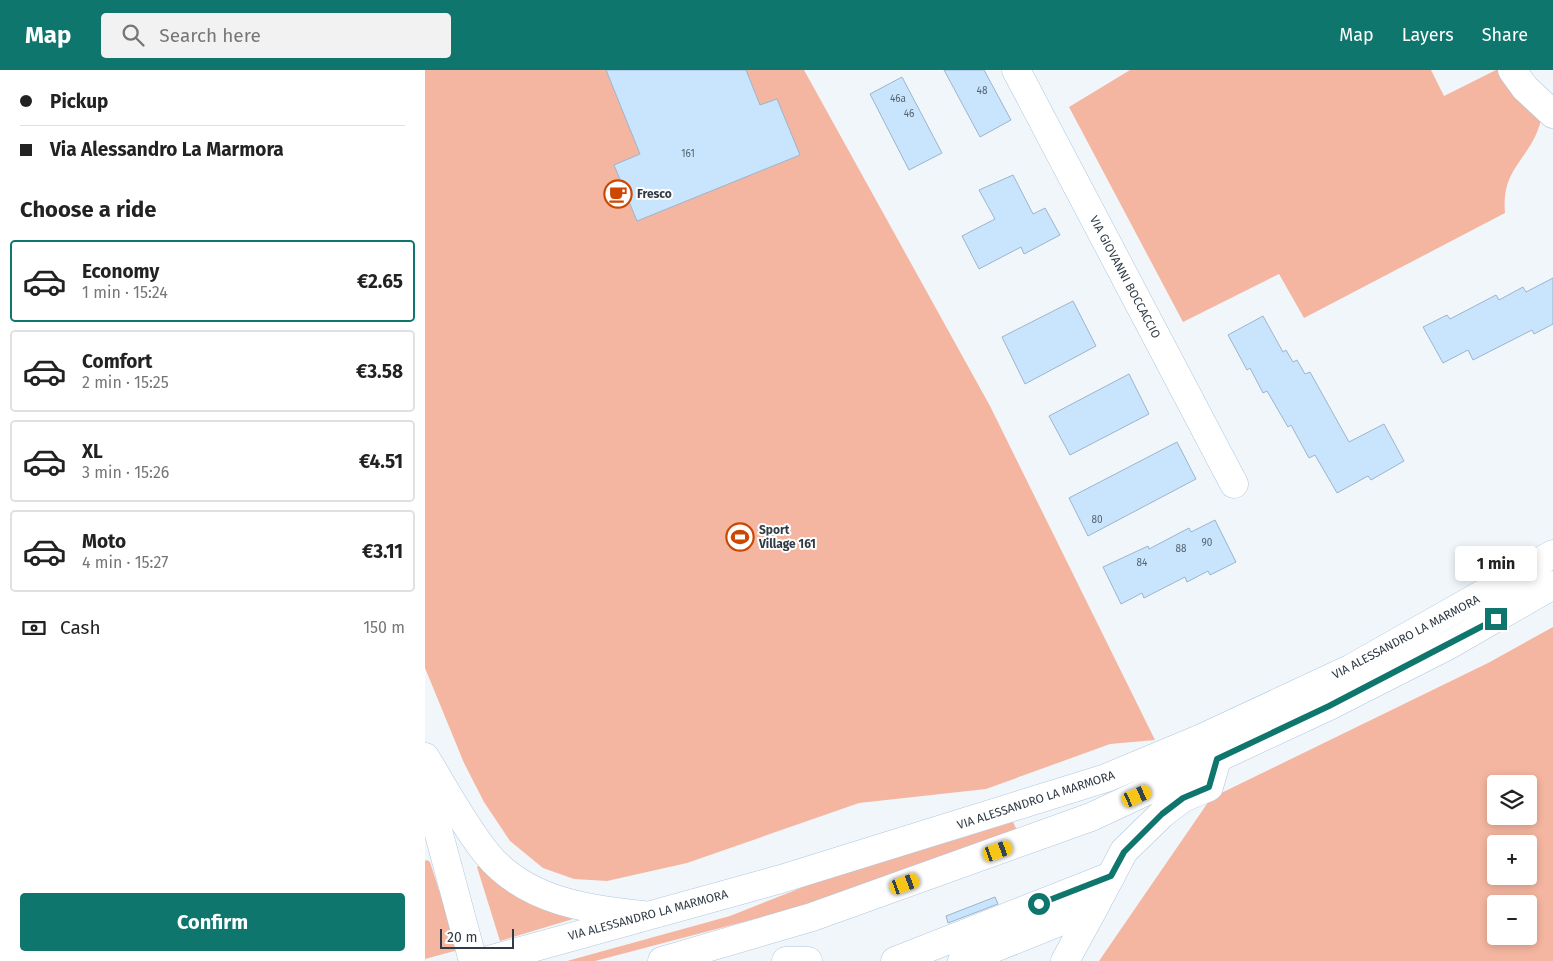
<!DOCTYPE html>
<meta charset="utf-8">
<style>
:root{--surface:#fff;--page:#f2f2f2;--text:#222;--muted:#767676;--line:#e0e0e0;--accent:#0f766e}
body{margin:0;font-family:"Fira Sans",sans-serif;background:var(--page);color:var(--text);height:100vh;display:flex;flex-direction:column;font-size:19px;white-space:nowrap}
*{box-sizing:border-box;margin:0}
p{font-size:16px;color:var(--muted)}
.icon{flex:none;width:28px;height:28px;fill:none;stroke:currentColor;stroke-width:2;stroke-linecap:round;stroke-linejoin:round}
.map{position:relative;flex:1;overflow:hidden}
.sheet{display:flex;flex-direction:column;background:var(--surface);width:425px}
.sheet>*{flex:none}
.hud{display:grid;align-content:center;height:110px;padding:0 20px;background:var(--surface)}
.buttons{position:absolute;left:1062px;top:705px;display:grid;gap:10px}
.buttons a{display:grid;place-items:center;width:50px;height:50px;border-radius:5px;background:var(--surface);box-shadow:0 2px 8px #0003;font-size:25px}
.scale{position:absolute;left:15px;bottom:12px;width:74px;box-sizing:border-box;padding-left:5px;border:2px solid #303b45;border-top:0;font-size:14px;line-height:18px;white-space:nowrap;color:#303b45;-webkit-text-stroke:4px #fff;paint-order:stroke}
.end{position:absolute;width:22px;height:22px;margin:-11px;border:6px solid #0f766e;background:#fff;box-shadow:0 0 0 2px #fff}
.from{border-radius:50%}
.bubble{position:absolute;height:35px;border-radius:5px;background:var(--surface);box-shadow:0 2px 8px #0003;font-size:16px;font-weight:700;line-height:35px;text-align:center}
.car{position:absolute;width:15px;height:30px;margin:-15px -8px;border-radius:6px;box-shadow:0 0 4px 1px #0007;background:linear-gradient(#f5c518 24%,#345 0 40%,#f5c518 0 76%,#345 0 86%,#f5c518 0)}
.hud b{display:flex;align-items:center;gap:18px;height:48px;font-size:19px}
.hud b+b{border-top:1px solid var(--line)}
.hud i{width:12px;height:12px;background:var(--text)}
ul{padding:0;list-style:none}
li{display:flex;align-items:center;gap:15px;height:82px;margin:0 10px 8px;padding:0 10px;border:2px solid var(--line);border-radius:5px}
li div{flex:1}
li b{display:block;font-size:19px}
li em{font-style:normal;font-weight:700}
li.selected{border-color:var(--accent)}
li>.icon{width:45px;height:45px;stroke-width:1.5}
h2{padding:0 20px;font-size:22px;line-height:60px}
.pay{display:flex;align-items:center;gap:12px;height:55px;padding:0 20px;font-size:19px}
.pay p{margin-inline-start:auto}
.cta{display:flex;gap:10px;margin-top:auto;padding:10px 20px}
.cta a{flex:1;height:58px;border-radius:5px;background:var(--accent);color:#fff;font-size:20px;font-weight:700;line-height:58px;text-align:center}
header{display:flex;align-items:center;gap:30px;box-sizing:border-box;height:70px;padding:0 25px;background:var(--accent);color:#fff}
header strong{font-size:24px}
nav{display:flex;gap:28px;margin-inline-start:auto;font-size:18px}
.search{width:350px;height:45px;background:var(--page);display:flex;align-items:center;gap:12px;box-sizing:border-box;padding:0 18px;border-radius:5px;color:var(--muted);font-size:19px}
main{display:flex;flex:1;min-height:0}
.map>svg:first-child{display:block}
.green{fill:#f4b6a0;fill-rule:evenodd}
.building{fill:#c9e4fd;stroke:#9cb5cd}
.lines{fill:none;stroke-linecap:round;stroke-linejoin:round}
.minor-casing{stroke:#adc7df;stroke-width:29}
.major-casing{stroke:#adc7df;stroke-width:29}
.minor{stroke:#fff;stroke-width:28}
.major{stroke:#fff;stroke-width:28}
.route{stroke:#0f766e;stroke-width:6}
.labels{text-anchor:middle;stroke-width:4;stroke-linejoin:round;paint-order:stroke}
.number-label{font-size:10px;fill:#566573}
.poi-label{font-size:12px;font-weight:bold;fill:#303b45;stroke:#fff;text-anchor:start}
.street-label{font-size:12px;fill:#303b45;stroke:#fff}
</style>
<header>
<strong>Map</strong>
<div class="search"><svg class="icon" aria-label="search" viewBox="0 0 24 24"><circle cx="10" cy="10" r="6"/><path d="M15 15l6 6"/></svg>Search here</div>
<nav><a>Map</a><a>Layers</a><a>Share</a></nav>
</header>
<main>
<section class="sheet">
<div class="hud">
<b><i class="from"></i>Pickup</b>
<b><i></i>Via Alessandro La Marmora</b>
</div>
<h2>Choose a ride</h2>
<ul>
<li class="selected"><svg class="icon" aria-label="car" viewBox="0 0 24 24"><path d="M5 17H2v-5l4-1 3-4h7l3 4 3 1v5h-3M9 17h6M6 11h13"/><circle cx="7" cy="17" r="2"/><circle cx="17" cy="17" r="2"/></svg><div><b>Economy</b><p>1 min · 15:24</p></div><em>€2.65</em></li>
<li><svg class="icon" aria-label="car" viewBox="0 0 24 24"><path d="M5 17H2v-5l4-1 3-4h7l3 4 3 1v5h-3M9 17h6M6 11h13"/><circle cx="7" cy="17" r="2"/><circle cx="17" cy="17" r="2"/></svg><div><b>Comfort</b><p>2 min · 15:25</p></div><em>€3.58</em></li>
<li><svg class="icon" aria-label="car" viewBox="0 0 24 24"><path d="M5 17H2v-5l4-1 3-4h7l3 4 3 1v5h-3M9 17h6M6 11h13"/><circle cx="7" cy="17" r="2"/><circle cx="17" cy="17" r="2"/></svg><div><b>XL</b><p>3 min · 15:26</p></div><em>€4.51</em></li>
<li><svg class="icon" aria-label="car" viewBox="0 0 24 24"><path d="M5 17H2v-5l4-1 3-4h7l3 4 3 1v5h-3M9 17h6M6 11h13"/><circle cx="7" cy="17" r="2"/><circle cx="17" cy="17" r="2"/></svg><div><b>Moto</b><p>4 min · 15:27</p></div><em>€3.11</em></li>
</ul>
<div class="pay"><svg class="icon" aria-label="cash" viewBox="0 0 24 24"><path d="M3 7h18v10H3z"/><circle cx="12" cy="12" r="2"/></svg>Cash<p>150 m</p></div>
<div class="cta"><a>Confirm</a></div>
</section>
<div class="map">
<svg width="1128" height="891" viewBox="0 0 1128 891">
<rect width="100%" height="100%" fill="#f1f6fb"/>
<!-- green -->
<g class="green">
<polygon points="0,0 379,0 565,336 730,670 685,674 561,719 434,733 262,793 182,811 149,809 118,798 85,771 59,732 39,693 0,598"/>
<path d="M705,0H1006L1019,26L1071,0H1078L1116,50C1106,90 1076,96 1080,143L879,248L854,204L758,252L644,37Z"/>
<path d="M1128,557V891H674L786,728L1063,593ZM1071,714H1104V746H1071ZM1071,774H1104V806H1071ZM1071,834H1104V866H1071Z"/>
<polygon points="588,752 592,760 379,836 170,891 142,891 305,846 386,814"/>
<polygon points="2,790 5,792 33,880 0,889 0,791"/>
<polygon points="56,794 158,846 75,871 52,797"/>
</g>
<!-- building -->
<g class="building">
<polygon points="181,0 321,0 335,35 352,29 375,85 212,151 189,95 215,84"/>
<polygon points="519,0 559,0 586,50 555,67"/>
<polygon points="477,7 517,83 484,100 445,24"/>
<polygon points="588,105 608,144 620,138 635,165 599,184 596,177 554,199 537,166 570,149 554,120"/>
<polygon points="1128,208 1128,254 1109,264 1107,260 1048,290 1043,280 1018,293 998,257 1022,245 1025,249 1071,225 1074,230 1098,217 1101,222"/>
<polygon points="648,231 671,276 600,314 577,267"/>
<polygon points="838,246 858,282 861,280 868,292 872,290 880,304 885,302 924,372 959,354 979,391 946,410 943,406 912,423 890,385 884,388 866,355 863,357 842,321 838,323 825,298 822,300 803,265"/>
<polygon points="704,304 724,344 645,385 624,346"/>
<polygon points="752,372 771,409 663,466 644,428"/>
<polygon points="790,450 811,492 785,505 783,501 762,512 760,507 719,528 717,523 696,534 678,497 723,476 724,479 764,458 766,462"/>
<polygon points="570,827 573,834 523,853 521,846"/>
</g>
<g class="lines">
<!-- minor casing -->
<g class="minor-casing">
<g id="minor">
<polyline points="591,0 809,414"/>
<polyline points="1087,0 1100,18 1128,44"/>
<path d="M0,687C20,719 38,754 62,784C100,830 162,840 218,845"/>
<polyline points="0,712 48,891"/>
<polyline points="361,891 383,891"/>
<polyline points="470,891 686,806"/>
<polyline points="537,891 669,838 699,781 737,744 758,728 784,717 792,689"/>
<polyline points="640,891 669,838"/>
</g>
</g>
<!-- major casing -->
<g class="major-casing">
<g id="major">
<polyline points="60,891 356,809 681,708 777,668 925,599 1128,484"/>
<polyline points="237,891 387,847 666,747 904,636 1026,574 1128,515"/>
</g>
</g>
<!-- minor -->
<use href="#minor" class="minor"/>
<!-- major -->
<use href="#major" class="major"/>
</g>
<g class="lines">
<!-- route -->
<polyline class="route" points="614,834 686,806 699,782 737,744 758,728 784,717 792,689 904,636 1071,549"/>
</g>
<!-- icons -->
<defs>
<g id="cafe-ring" transform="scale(1.4375)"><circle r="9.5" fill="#fff" stroke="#cc4700" stroke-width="1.5"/><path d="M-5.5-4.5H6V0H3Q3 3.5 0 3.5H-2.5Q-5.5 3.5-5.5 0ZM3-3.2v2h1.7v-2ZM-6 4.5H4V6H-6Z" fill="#cc4700"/></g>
<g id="stadium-ring" transform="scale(1.4375)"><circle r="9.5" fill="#fff" stroke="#cc4700" stroke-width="1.5"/><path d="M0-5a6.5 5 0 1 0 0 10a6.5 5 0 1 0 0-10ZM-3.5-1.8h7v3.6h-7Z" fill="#cc4700"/></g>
</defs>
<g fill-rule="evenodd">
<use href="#cafe-ring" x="193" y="124"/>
<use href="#stadium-ring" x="315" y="467"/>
</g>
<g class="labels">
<!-- number labels -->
<g class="number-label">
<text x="557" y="24">48</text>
<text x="473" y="32">46a</text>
<text x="484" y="47">46</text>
<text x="263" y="87">161</text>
<text x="672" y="453">80</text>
<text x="782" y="476">90</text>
<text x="756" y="482">88</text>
<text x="717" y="496">84</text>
</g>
<!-- poi labels -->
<g class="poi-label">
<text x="212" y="128">Fresco</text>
<text x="334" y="464">Sport<tspan x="334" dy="14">Village 161</tspan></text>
</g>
<!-- street labels -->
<g class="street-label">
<text transform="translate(700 207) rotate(62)" y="4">VIA GIOVANNI BOCCACCIO</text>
<text transform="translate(981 567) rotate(-28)" y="4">VIA ALESSANDRO LA MARMORA</text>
<text transform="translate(611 730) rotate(-18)" y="4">VIA ALESSANDRO LA MARMORA</text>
<text transform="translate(223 845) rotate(-15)" y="4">VIA ALESSANDRO LA MARMORA</text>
</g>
</g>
</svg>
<div class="buttons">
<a><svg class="icon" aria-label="layers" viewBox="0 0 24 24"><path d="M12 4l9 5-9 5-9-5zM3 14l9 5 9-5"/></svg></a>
<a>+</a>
<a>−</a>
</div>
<div class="scale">20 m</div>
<i class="end from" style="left:614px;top:834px"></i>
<i class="end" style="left:1071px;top:549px"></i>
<div class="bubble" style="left:1030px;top:476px;width:82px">1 min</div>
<i class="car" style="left:712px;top:726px;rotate:66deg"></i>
<i class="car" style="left:573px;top:781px;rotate:70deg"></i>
<i class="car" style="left:480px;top:814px;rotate:70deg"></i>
</div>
</main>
